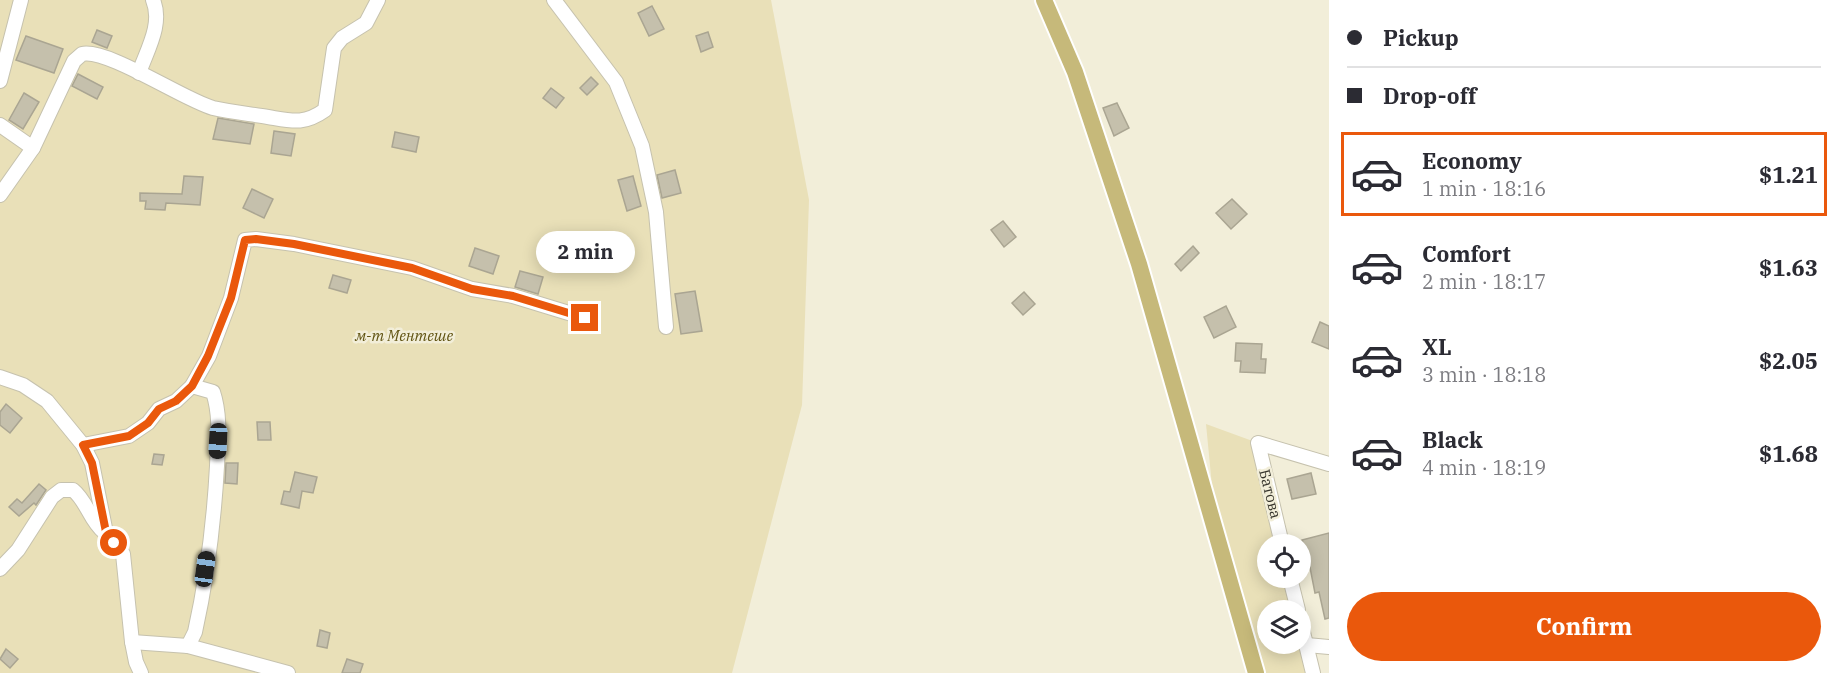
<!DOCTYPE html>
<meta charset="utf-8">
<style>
:root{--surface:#fff;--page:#f7f7f7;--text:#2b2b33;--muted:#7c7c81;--line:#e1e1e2;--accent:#ea580c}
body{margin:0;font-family:"IBM Plex Serif",serif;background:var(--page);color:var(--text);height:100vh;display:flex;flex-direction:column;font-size:22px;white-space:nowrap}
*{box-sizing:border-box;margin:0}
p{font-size:20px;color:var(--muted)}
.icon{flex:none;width:33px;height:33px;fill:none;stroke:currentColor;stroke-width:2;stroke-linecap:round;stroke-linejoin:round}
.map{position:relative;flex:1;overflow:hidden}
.drawer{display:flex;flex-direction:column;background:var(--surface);width:510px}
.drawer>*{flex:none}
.top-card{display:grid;align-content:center;height:132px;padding:0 18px;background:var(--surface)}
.tools{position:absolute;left:1257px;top:534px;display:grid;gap:12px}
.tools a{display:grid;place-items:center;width:54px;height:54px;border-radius:50%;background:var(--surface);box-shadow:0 3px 15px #0003;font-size:30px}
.end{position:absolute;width:27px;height:27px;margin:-14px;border:8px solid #ea580c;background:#fff;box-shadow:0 0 0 3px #fff}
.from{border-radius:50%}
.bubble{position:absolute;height:42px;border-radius:21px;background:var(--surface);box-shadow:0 3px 15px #0003;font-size:20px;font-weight:700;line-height:42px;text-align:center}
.car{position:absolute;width:18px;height:36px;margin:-18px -9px;border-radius:8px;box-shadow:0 0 4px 2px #0007;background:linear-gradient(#222 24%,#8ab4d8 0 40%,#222 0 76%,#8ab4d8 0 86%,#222 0)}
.top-card b{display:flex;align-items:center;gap:21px;height:57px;font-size:22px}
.top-card b+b{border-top:2px solid var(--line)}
.top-card i{width:15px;height:15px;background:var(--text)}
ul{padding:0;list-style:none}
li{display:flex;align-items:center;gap:18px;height:84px;margin:0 12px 9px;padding:0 6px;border:3px solid transparent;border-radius:0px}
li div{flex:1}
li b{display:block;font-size:22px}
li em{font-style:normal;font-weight:700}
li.on{border-color:var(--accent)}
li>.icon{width:54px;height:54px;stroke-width:1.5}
.action{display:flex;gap:12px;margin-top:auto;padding:12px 18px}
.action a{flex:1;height:69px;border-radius:36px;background:var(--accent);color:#fff;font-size:24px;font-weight:700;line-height:69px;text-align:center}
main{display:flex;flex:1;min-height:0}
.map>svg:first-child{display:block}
.green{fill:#e9e0b8}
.building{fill:#c5c0ac;stroke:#aaa592;stroke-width:1.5}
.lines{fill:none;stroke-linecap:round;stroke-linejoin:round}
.minor-casing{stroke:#c6c2ae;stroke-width:16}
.major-casing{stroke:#fff;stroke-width:20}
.minor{stroke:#fff;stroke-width:14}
.major{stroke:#c6b97a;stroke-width:16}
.route{stroke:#ea580c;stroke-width:8}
.labels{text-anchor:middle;stroke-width:5;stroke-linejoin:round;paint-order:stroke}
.park-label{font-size:15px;font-style:italic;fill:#625514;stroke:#f2eed9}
.street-label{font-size:15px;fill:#36342c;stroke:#f2eed9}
</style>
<main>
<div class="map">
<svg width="1329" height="673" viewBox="0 0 1329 673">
<rect width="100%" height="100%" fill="#f2eed9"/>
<!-- green -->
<g class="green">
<polygon points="0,0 771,0 809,200 802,405 732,673 0,673"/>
<polygon points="1206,424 1258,443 1282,544 1268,544 1268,578 1290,578 1298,610 1268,610 1268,644 1300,644 1313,673 1262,673 1253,630 1212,486"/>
</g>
<!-- building -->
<g class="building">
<polygon points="652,6 664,29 649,36 638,13"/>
<polygon points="97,30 112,36 107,48 92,42"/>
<polygon points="708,32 713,47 701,52 696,36"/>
<polygon points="26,36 63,49 54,73 16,60"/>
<polygon points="78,74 103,87 97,99 72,86"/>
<polygon points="591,77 598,84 587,95 580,88"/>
<polygon points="551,88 564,98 556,108 543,98"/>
<polygon points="24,93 39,102 23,129 9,120"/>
<polygon points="1117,103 1129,128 1114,136 1103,108"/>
<polygon points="218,118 254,124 250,144 213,139"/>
<polygon points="274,131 295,134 291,156 271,153"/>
<polygon points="395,132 419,137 416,152 392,147"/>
<polygon points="675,170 681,193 662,198 657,175"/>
<polygon points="184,176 203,177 200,205 166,203 165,210 145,209 146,201 140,201 140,193 182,194"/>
<polygon points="633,176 641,206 627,211 618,180"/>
<polygon points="252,189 273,199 264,218 243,208"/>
<polygon points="1232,199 1247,214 1231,229 1216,213"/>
<polygon points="1003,221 1016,237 1004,247 991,230"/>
<polygon points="1193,246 1199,253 1181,271 1175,264"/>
<polygon points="475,248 499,256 493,274 469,266"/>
<polygon points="520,271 543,277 538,294 515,287"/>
<polygon points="333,275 351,280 347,293 329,288"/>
<polygon points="695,291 702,331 681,334 675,294"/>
<polygon points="1024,292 1035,304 1023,315 1012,303"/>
<polygon points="1226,306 1236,327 1214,338 1204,317"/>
<polygon points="1320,322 1329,326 1329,349 1312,342"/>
<polygon points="1236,343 1262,344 1261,359 1266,359 1265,373 1240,372 1241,361 1235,361"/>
<polygon points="6,404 22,418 10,433 0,425 0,412"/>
<polygon points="257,422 270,422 271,440 258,440"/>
<polygon points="154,454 164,455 162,465 152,464"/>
<polygon points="226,463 238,463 237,484 225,483"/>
<polygon points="295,472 317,477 313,493 302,491 299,508 281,504 284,491 290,492"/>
<polygon points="1311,473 1316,494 1292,499 1287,479"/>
<polygon points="39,484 46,490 36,505 34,503 19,516 9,507 17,499 22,503"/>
<polygon points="1329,533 1329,618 1325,619 1319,592 1315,593 1308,557 1302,540"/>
<polygon points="320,630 330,633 327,648 317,646"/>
<polygon points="6,649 18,659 10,668 0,659"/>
<polygon points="347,659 363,664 360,673 342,673"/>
</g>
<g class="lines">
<!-- minor casing -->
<g class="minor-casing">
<g id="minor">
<polyline points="554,0 616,82 642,146 656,212 666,327"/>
<path d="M139,73C147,50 163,24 153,0"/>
<polyline points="0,81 21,0"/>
<polyline points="0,125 33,148"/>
<path d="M0,195L33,148L74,61L82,54C107,48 184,100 213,108C231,112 250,114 268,117C292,121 304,125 325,110L334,48L342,38L366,23L378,0"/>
<polyline points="0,377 23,385 47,401 83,445 92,463 106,533 123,554 132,642 136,662 141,673"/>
<polyline points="83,445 129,436 148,423 159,409 176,401 192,386 209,356 231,298 245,240 256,239 294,244 412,268 472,289 513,296 585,318"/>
<polyline points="1282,544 1258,443 1329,464"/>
<path d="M0,569L18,550L52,497L61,490H73C87,501 90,521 104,532"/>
<polyline points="1290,578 1298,610"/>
<polyline points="1300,620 1313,673"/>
<path d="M132,642L188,646L195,632C207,578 214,521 217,466C218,442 221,416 213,392L192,386"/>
<polyline points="1307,645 1329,647"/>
<polyline points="188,646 288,673"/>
</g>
</g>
<!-- major casing -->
<g class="major-casing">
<polyline id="major" points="1044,0 1075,72 1139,264 1256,673"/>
</g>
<!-- minor -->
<use href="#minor" class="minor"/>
<!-- major -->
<use href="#major" class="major"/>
</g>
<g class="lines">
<!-- route -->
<polyline class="route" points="114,543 106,532 92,463 83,445 129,436 148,423 159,409 176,401 192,386 208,356 231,298 245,240 256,239 294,244 412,268 472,289 513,296 585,318"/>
</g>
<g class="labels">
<!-- park labels -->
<g class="park-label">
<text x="404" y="341">м-т Ментeше</text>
</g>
<!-- street labels -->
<g class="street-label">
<text transform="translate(1270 494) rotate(76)" y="5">Батова</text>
</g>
</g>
</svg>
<div class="tools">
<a><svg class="icon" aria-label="locate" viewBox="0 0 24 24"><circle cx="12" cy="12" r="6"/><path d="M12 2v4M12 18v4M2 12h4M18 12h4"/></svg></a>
<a><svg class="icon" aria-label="layers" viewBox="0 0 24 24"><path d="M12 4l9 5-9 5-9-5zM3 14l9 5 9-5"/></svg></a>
</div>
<i class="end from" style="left:114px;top:543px"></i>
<i class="end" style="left:585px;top:318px"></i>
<div class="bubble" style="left:536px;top:231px;width:99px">2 min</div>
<i class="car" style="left:218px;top:441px;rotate:183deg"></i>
<i class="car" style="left:205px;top:569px;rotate:8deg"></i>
</div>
<section class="drawer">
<div class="top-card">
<b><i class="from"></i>Pickup</b>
<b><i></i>Drop-off</b>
</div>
<ul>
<li class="on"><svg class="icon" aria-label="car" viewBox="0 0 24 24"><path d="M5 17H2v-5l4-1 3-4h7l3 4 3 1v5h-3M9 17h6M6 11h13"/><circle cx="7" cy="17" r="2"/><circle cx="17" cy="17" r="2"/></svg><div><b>Economy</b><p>1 min · 18:16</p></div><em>$1.21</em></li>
<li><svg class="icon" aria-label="car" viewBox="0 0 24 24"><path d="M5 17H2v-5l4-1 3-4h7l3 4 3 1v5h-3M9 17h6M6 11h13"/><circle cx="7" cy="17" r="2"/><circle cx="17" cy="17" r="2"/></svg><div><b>Comfort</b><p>2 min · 18:17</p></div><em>$1.63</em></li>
<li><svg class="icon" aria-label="car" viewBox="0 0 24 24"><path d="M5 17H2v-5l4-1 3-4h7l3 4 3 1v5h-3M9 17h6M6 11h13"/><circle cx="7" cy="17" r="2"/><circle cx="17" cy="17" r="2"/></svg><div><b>XL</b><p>3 min · 18:18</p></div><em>$2.05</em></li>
<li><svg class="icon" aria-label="car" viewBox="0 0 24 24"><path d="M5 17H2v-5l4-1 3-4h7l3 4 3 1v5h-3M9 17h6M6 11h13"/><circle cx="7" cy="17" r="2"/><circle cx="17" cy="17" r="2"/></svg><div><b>Black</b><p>4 min · 18:19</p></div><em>$1.68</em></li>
</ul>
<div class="action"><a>Confirm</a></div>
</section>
</main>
